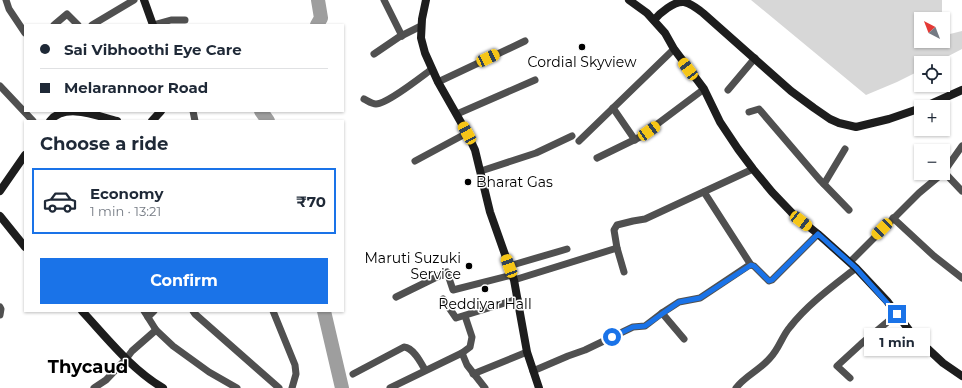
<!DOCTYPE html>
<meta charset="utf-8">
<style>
:root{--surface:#fff;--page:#f2f2f3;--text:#1f2937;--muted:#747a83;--line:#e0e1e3;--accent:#1a73e8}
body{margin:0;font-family:Montserrat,sans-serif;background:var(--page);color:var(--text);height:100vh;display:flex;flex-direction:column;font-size:15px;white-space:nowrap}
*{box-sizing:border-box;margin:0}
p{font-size:13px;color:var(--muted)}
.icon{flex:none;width:22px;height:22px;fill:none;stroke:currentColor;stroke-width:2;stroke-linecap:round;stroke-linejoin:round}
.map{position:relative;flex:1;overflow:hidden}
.panel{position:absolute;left:24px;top:120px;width:320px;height:192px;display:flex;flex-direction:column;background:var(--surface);border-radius:0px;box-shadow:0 1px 3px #0004}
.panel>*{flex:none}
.guide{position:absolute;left:24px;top:24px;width:320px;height:88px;border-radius:0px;box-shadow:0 1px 3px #0004;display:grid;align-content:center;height:88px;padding:0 16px;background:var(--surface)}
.needle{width:26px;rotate:318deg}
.tools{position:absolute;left:914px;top:12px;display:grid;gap:8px}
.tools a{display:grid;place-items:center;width:36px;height:36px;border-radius:0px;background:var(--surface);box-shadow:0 1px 3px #0004;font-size:20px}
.end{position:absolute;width:18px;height:18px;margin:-9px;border:5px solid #1a73e8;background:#fff;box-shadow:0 0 0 2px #fff}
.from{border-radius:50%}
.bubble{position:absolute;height:28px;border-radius:0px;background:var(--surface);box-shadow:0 1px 3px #0004;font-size:13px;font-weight:700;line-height:28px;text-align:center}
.car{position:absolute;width:12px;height:24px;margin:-12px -6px;border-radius:5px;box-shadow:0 0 3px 1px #0007;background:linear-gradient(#f5c518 24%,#345 0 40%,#f5c518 0 76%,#345 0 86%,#f5c518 0)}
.guide b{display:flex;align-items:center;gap:14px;height:38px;font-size:15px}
.guide b+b{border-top:1px solid var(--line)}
.guide i{width:10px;height:10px;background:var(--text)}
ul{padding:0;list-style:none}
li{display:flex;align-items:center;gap:12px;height:66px;margin:0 8px 6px;padding:0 8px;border:2px solid transparent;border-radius:0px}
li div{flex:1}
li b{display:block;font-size:15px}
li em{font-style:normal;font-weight:700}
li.active{border-color:var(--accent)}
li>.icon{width:36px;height:36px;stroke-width:1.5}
h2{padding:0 16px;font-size:18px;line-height:48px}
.action{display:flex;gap:8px;margin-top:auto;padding:8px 16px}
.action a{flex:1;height:46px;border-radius:0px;background:var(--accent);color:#fff;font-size:16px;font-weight:700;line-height:46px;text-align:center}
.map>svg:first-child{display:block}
.green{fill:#d7d7d7}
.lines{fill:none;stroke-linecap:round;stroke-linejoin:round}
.river{stroke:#9e9e9e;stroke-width:14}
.street{stroke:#505050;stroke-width:7}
.secondary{stroke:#1d1d1d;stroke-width:8}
.route{stroke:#1a73e8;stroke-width:5}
.poi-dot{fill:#000;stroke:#fff;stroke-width:1.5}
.labels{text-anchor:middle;stroke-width:3;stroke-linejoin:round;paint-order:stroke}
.poi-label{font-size:14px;fill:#000;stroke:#fff}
.district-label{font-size:18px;font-weight:bold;fill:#000;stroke:#fff}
</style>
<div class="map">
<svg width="962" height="388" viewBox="0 0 962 388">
<rect width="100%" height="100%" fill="#fff"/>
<!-- green -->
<polygon class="green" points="751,0 942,0 942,19 921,19 921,41 943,41 943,22 946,35 962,31 962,49 935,63 921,63 921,70 897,82 866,95"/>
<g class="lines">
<!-- river -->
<g class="river">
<polyline points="317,25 321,18 318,0"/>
<polyline points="261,111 268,121"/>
<polyline points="324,311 342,388"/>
</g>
<!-- street -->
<g class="street">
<polyline points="6,0 9,9 25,33"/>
<polyline points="384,0 402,36"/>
<polyline points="54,25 67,14 78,25"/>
<polyline points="92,25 134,0"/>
<polyline points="153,25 171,20 185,20"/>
<polyline points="374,54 399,37 421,26"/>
<polyline points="438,82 525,41"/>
<polyline points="0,86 33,121"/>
<polyline points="728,90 755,58"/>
<path d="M364,99C368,101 372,104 376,104C387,104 421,77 432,69"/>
<polyline points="613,108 635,140"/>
<polyline points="193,111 195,121"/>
<polyline points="749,112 759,109 819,179 849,210"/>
<polyline points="457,114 535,80"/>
<polyline points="579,141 674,49"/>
<polyline points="597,158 640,137 704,89"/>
<polyline points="415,161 467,133"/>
<polyline points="481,171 536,153 572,136"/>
<polyline points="944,172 962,191"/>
<polyline points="943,173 962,146"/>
<polyline points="824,184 845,149"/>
<polyline points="704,192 751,265"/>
<polyline points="893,218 934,256 962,278"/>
<polyline points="617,248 614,230 617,225 633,221 645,219 753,169"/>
<polyline points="850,262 919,193 943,173"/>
<polyline points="509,266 567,249"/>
<polyline points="514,280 617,248 624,272"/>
<polyline points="396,297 447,272 453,290 512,275"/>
<polyline points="443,299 456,318 518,299"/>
<polyline points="0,307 1,309 0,315"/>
<polyline points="144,311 156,330 173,346 209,372 237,388"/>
<polyline points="193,311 195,314 279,388"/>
<polyline points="273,311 295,365 296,374 292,388"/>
<polyline points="662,313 684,339"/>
<polyline points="148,317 154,311"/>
<polyline points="462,353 467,365 485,388"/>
<polyline points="533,371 568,356 585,350 633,327 645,326 662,313 679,302 700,298 748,266 751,265 754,266 769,281 772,280 818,234"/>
<path d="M353,374L404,347C414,348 421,363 425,370"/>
<polyline points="473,374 527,352"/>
<polyline points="850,378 837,366 861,344 897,314"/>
<polyline points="94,388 106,380 126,359 132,351 156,330"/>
<polyline points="390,388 462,353 470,347 472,337 465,316"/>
<path d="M736,388C745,376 760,370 770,358C779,349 782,336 790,327C808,304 833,286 856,268"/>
</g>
<!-- secondary -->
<g class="secondary">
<polyline points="144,0 153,25"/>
<polyline points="426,0 422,19 421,38 425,53 438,82 467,133 475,150 490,212 514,280 527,352 539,388"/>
<polyline points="629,0 647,13 665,33 674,49 704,89 720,122 738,149 753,169 772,192 793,214 818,234 856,268 887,301 909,330 928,349 943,363 962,376"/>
<path d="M654,20C660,13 674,1 684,2C690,3 698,9 703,13L791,91L814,108L830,119L839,123L856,127L889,119L921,108"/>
<polyline points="924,107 962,90"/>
<path d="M50,121C65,102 97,116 117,121"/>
<polyline points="152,121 161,111"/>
<polyline points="0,191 25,155"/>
<polyline points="0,216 25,247"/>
<path d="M82,311C107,338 131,369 163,388"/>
</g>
</g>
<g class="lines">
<!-- route -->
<polyline class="route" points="612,337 633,327 645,326 679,302 700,298 751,265 754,266 769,281 772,280 818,234 856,268 897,314"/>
</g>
<!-- markers -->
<g class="poi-dot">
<circle cx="582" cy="47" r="4"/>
<circle cx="468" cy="182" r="4"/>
<circle cx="469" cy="266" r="4"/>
<circle cx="485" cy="289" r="4"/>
</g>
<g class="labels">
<!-- poi labels -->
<g class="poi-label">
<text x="582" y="67">Cordial Skyview</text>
<text x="476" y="187" text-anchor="start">Bharat Gas</text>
<text x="461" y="263" text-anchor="end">Maruti Suzuki<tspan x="461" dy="16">Service</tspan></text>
<text x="485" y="309">Reddiyar Hall</text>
</g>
<!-- district labels -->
<g class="district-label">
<text x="88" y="373">Thycaud</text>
</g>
</g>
</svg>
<div class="tools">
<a><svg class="needle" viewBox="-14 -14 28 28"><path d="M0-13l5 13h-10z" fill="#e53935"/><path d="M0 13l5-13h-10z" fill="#747a83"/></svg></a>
<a><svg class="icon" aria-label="locate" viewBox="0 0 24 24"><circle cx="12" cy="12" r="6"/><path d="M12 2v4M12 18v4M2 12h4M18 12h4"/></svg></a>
<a>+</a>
<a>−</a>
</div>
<i class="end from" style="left:612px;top:337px"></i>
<i class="end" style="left:897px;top:314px"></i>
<div class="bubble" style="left:864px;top:328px;width:66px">1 min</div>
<i class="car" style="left:488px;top:58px;rotate:65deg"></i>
<i class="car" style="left:688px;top:69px;rotate:323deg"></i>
<i class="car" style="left:649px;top:131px;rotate:55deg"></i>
<i class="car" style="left:467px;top:133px;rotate:331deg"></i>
<i class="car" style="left:801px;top:221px;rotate:128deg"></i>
<i class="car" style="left:882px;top:229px;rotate:225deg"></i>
<i class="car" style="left:509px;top:266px;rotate:340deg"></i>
<div class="guide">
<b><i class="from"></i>Sai Vibhoothi Eye Care</b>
<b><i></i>Melarannoor Road</b>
</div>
<section class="panel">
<h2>Choose a ride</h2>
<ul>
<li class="active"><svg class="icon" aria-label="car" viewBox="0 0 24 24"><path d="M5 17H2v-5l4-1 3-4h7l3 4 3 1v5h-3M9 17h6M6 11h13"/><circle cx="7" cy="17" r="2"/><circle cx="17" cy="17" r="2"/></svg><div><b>Economy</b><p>1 min · 13:21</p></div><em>₹70</em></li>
</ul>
<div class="action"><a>Confirm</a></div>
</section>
</div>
